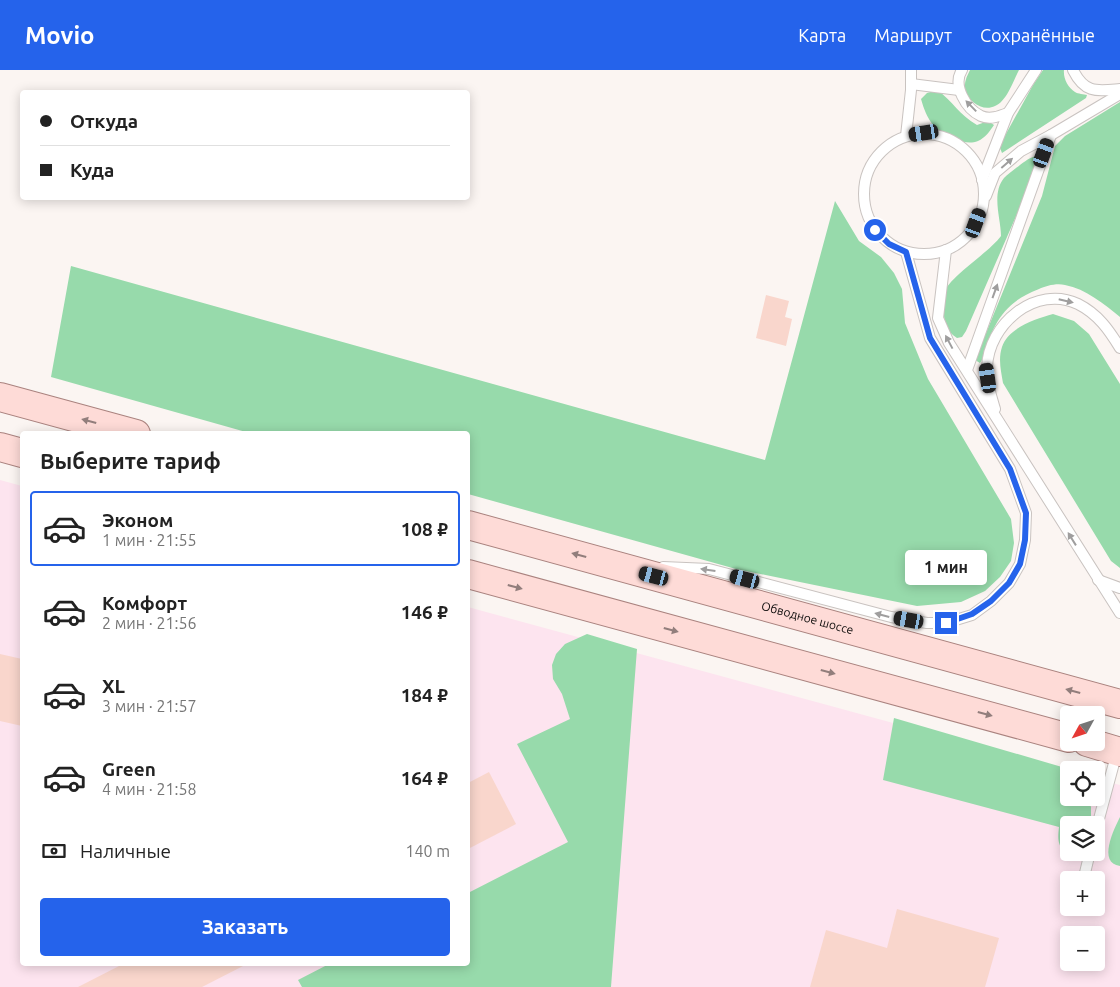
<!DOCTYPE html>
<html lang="ru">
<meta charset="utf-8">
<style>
:root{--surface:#fff;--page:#f2f2f2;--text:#222;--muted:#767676;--line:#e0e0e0;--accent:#2563eb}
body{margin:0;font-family:Ubuntu,sans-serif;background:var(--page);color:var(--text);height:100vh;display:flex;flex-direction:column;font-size:19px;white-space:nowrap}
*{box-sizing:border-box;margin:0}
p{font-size:16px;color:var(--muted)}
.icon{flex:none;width:28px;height:28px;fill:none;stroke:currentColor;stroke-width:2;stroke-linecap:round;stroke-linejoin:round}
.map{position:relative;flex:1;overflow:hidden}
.panel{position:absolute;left:20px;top:361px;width:450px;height:535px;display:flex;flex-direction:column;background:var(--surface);border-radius:5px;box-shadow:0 2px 12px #0003}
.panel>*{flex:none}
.guide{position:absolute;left:20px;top:20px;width:450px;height:110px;border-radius:5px;box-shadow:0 2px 12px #0003;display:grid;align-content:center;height:110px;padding:0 20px;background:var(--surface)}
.needle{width:32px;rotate:230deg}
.fabs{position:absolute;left:1060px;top:636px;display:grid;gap:10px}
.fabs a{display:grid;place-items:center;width:45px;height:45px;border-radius:5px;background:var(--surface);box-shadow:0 2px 12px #0003;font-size:25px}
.end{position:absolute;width:22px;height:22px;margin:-11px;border:6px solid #2563eb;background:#fff;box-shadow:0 0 0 2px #fff}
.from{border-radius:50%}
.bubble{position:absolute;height:35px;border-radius:5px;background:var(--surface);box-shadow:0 2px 12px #0003;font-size:16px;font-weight:700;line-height:35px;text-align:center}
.car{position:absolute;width:15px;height:30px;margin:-15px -8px;border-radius:6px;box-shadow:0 0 4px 1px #0007;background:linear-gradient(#222 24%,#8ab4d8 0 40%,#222 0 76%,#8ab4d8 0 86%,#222 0)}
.guide b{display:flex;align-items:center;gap:18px;height:48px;font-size:19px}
.guide b+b{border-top:1px solid var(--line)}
.guide i{width:12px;height:12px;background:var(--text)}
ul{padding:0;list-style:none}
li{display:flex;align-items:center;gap:15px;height:75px;margin:0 10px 8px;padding:0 10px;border:2px solid transparent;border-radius:5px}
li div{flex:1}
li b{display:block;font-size:19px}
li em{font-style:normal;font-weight:700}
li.on{border-color:var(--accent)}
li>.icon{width:45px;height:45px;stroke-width:1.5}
h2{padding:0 20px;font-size:22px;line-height:60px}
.pay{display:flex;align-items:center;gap:12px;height:55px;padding:0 20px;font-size:19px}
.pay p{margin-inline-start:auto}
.cta{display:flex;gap:10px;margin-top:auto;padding:10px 20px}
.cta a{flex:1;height:58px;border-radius:5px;background:var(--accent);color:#fff;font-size:20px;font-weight:700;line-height:58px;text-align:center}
header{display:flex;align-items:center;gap:30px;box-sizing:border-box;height:70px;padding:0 25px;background:var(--accent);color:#fff}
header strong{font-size:24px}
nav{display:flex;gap:28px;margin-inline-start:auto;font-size:18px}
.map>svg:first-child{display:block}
.industrial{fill:#fde4ef;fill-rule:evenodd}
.green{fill:#97daab}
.building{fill:#f9d6cc}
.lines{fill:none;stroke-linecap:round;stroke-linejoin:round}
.service-casing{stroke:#c9c3c0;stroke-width:12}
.primary-casing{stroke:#aa837f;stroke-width:30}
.service{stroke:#fff;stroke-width:10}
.primary{stroke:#fedbd7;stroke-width:28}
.oneway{fill:#9f9e9e}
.oneway2{fill:#927e7c}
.route{stroke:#2563eb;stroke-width:6}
.labels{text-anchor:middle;stroke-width:4;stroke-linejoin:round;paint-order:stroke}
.street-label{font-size:12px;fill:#0f0d0c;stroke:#fff}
</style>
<header>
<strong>Movio</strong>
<nav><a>Карта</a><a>Маршрут</a><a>Сохранённые</a></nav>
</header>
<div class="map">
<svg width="1120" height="917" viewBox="0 0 1120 917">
<rect width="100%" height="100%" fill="#fbf5f2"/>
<!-- industrial -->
<path class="industrial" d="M0,410L22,416V894H468V537L1069,701V728H1096V709L1120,715V917H0ZM1069,755H1096V782H1069ZM1069,810H1096V838H1069ZM1069,865H1096V892H1069Z"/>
<!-- green -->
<g class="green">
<path d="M970,0H1019C1013,11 1007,31 995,36C983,42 968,32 965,19C964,12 967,6 970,0Z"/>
<path d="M1043,0H1064C1063,8 1068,18 1075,22C1078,24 1084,24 1087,25L1086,28L1002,83L1000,78L1002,71L1033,15Z"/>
<path d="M937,20C953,31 959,45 977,55L988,51L994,55C990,61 985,68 978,71C970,74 963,72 955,69C934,61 927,50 921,29L927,23Z"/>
<path d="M1120,32V247C1104,234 1086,219 1065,215C1056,213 1046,216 1039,219C1002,233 993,255 982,290L980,293L975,290L1042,126L1055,76L1065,66Z"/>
<path d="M1036,86L1039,89L1038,96L966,261L962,267L957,268C948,262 945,256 944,246C943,240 942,232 943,226C945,209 988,184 1001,166C1001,149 991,124 1004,108C1007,105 1012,101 1016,98C1023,93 1028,88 1036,86Z"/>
<polygon points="835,131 859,171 881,187 894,203 902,219 905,253 928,309 1011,449 1014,473 1011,491 1000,507 985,521 961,532 917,536 736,499 468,424 468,364 253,364 51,307 71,196 765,390"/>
<path d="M1053,244L1074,251L1089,264L1120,314V498L1111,491L1003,313C1001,301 998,289 1002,277C1008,258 1035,249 1053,244Z"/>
<polygon points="587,564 637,579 611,917 302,917 298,910 329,894 468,894 468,823 568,772 517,674 570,649 562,624 553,609 552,595 556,584 565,574"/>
<path d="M894,648L1062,697L1069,702V728H1088L1091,737V755H1069V782L1076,783L1072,784L1064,782C1057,773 1058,767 1059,757L883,710Z"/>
<path d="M1120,747V796C1097,793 1114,759 1120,747Z"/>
</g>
<!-- building -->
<g class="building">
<polygon points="766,225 789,231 785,247 792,249 786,276 756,268"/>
<polygon points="0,584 22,589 22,656 0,651"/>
<polygon points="489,702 516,754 468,779 468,713"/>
<polygon points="897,839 999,868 985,917 810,917 826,860 887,878"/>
<polygon points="123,894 247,894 202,917 78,917"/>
</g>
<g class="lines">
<!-- service casing -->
<g class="service-casing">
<g id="service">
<path d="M962,0C952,15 966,39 981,46C990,50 1000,46 1008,43"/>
<path d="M1073,0C1085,24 1097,21 1120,19"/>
<polyline points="911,14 959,20"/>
<circle cx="924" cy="124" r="60"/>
<polyline points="906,66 911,20 911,0"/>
<polyline points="982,110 1008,43 1036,0"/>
<polyline points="986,126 995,103 1021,81 1051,65 1120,24"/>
<polyline points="946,180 938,248 949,273 1120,543"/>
<polyline points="967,300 1051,65"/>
<path d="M995,339C991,326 986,311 987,298C988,254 1036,214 1078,234C1098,244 1109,260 1120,278"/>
<polyline points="663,497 709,499 891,547 927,553 946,553 972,545 991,531 1009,513 1020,494 1025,470 1026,443 1010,399 930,268 906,182"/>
<polyline points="1098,510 1120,518"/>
<polyline points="1096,760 1117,682"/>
<polyline points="1084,807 1090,782"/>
</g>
</g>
<!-- primary casing -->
<g class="primary-casing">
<g id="primary">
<polyline points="0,327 136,364"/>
<polyline points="0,377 22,383"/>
<path id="s1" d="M468,455L1120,634"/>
<polyline points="468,504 1069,668"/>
<polyline points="1087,672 1120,682"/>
</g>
</g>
<!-- service -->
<use href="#service" class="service"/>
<!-- primary -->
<use href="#primary" class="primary"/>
</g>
<!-- one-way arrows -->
<defs><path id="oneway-solid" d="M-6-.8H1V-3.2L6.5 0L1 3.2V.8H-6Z" transform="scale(1.25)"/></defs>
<g class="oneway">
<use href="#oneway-solid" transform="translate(971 36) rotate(-134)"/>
<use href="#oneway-solid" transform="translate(1007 93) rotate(-41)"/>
<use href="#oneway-solid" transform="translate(995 221) rotate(-70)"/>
<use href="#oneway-solid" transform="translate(1066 231) rotate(13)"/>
<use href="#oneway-solid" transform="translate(949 272) rotate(-118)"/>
<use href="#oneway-solid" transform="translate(1072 469) rotate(-122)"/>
<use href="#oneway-solid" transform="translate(708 500) rotate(-172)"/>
<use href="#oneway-solid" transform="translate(882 545) rotate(-165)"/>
</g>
<g class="oneway2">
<use href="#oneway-solid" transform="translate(89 351) rotate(-165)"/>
<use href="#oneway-solid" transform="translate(579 485) rotate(-165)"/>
<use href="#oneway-solid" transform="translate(515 517) rotate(15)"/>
<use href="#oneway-solid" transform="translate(671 560) rotate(15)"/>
<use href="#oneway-solid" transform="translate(828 602) rotate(15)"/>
<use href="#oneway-solid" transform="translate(1073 621) rotate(-165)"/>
<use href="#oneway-solid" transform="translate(985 644) rotate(15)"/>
</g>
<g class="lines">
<!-- route -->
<polyline class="route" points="875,160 889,174 906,182 930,268 1010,399 1026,443 1025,470 1020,494 1009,513 991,531 972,544 946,553"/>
</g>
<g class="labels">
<!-- street labels -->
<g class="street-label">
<text dy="4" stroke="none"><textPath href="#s1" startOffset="352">Обводное шоссе</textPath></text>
</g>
</g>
</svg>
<div class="fabs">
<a><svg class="needle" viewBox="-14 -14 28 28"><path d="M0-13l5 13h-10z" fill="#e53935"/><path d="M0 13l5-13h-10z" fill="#767676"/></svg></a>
<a><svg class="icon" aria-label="locate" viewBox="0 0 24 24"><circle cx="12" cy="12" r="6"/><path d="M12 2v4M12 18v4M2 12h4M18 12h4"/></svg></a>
<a><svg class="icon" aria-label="layers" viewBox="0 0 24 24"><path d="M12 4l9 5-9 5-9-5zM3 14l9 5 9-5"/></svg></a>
<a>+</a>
<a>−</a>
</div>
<i class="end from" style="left:875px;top:160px"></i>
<i class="end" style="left:946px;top:553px"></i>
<div class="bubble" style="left:905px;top:480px;width:82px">1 мин</div>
<i class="car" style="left:924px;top:63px;rotate:261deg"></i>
<i class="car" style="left:1044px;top:83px;rotate:20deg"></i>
<i class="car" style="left:976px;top:153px;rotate:20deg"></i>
<i class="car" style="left:988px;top:308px;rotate:352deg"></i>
<i class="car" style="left:654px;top:506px;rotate:285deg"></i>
<i class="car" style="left:745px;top:509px;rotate:285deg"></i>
<i class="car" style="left:909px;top:550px;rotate:280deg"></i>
<div class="guide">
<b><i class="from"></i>Откуда</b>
<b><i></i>Куда</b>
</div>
<section class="panel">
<h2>Выберите тариф</h2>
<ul>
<li class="on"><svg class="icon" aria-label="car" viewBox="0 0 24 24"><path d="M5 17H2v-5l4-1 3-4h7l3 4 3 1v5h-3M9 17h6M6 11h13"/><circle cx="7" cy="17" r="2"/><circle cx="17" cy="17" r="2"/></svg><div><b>Эконом</b><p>1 мин · 21:55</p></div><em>108 ₽</em></li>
<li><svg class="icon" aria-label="car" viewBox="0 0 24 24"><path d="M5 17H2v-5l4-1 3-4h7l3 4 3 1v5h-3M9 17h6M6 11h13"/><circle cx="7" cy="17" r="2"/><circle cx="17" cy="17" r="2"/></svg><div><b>Комфорт</b><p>2 мин · 21:56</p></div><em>146 ₽</em></li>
<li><svg class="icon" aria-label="car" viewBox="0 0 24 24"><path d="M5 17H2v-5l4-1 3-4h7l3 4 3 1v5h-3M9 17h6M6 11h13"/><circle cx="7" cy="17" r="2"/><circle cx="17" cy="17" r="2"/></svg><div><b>XL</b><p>3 мин · 21:57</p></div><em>184 ₽</em></li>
<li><svg class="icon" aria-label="car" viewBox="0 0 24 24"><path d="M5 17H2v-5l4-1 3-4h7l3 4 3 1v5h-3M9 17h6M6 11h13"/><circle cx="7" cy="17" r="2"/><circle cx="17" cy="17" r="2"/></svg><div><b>Green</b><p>4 мин · 21:58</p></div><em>164 ₽</em></li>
</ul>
<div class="pay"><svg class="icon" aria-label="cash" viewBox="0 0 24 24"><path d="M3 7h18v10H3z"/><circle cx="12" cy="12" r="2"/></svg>Наличные<p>140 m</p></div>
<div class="cta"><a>Заказать</a></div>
</section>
</div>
